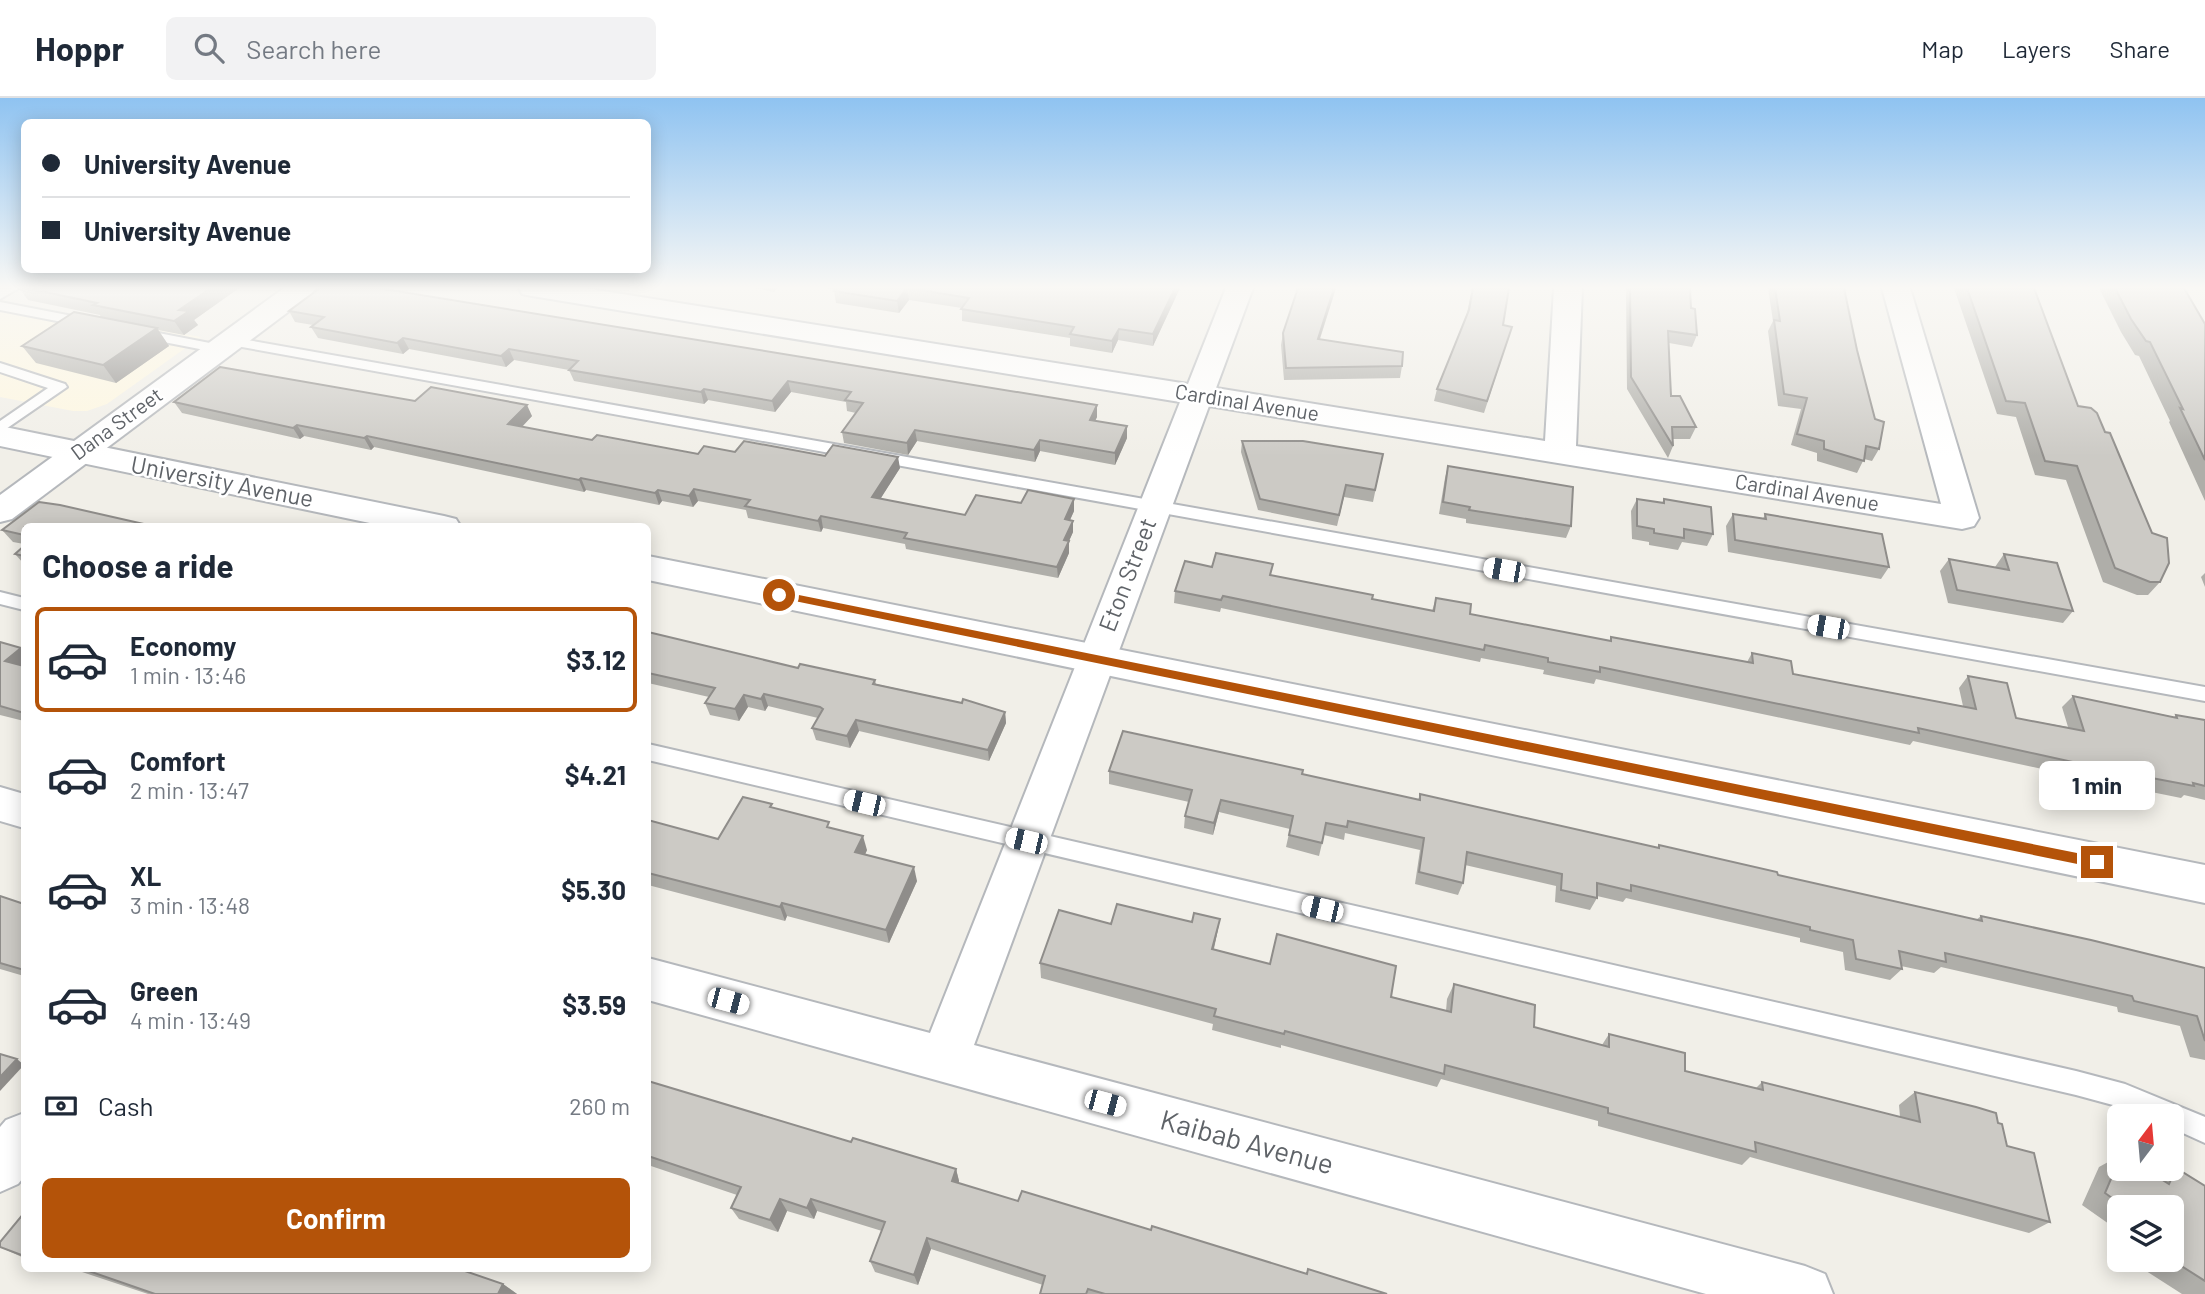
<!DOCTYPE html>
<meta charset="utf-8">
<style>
:root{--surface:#fff;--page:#f2f2f3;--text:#1f2937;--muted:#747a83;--line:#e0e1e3;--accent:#b45309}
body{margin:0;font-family:Barlow,sans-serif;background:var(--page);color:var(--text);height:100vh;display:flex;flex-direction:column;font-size:26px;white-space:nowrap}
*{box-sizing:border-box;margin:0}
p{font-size:23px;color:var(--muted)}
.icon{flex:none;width:38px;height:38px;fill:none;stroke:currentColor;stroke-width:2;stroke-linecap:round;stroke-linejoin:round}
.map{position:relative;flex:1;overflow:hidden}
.details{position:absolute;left:21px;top:425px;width:630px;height:749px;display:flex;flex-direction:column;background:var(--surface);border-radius:10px;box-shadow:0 4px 18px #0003}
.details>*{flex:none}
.hud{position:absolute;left:21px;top:21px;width:630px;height:154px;border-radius:10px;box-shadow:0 4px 18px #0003;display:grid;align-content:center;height:154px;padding:0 21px;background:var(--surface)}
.needle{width:46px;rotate:16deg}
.tools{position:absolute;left:2107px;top:1006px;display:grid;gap:14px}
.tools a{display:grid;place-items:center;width:77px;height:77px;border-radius:10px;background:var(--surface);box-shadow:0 4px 18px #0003;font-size:35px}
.end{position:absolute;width:32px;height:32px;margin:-16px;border:9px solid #b45309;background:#fff;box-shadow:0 0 0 4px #fff}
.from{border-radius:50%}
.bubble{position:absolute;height:49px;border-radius:10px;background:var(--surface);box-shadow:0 4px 18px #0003;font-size:23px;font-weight:700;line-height:49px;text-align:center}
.car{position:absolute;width:21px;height:42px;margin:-21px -10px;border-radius:9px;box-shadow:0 0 5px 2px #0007;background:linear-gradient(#fff 24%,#345 0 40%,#fff 0 76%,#345 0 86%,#fff 0)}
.hud b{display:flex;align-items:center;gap:24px;height:66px;font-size:26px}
.hud b+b{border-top:2px solid var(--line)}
.hud i{width:18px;height:18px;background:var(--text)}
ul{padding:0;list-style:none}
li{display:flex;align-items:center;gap:21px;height:105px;margin:0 14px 10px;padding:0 7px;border:4px solid transparent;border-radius:10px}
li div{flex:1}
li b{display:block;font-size:26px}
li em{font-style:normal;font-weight:700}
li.selected{border-color:var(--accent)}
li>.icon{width:63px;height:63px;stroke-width:1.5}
h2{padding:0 21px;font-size:32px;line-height:84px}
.pay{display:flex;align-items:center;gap:18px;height:77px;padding:0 21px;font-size:26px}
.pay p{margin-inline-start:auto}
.button{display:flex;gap:14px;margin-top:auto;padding:14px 21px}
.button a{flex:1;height:80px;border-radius:10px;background:var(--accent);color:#fff;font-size:28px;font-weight:700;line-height:80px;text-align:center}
header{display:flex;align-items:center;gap:42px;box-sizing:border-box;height:98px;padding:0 35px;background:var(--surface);border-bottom:2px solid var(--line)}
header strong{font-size:33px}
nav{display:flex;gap:38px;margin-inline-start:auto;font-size:24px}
.search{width:490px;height:63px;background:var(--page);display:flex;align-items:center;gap:18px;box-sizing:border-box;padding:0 24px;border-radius:10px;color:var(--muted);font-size:26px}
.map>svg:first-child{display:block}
.commercial{fill:#fef7e0}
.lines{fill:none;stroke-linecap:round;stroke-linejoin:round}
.service-casing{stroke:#b5b8bc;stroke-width:4}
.minor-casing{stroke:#b5b8bc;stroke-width:4}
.tertiary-casing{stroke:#b5b8bc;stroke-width:4}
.service{fill:#fff;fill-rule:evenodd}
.minor{fill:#fff;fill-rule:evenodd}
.tertiary{fill:#fff;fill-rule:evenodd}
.wall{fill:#afaea9}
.shaded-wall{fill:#8f8d8a}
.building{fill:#cccac5;stroke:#8f8d8a;stroke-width:2}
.route{fill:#b45309}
.labels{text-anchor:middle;stroke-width:5;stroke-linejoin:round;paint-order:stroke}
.far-street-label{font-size:21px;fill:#5f6368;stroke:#fff}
.street-label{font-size:24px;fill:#5f6368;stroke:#fff}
.near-street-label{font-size:28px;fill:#5f6368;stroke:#fff}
</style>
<header>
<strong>Hoppr</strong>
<div class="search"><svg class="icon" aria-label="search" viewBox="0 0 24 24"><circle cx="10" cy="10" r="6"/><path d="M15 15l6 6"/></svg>Search here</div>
<nav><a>Map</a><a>Layers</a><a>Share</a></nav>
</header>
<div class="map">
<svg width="2205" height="1196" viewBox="0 0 2205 1196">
<rect width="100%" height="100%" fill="#f1efe8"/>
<!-- commercial -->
<polygon class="commercial" points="0,203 201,239 107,306 87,313 73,313 0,299"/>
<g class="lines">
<!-- service casing -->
<g class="service-casing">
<g id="service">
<polygon points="19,190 0,201 0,191"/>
<polygon points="0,204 88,221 95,225 88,229 0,212"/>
<polygon points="138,231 220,247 227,251 220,255 133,238 133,232"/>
<polygon points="230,239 2205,589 2205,603 225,246 225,240"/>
<polygon points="0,265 65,286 67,289 0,335 0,323 48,290 0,274"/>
<polygon points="0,494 24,500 24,512 0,506"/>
<polygon points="648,646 2076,973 2125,986 2205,1019 2205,1045 2172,1030 2172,1018 2144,1018 2124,1010 2076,997 648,662"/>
</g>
</g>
<!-- minor casing -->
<g class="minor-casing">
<g id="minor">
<polygon points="284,190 315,190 312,196 12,421 0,424 0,397"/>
<polygon points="519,190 584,190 1188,286 1226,190 1253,190 1216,290 1545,343 1554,190 1582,190 1576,348 1941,406 1882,190 1910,190 1979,420 1974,428 1962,431 1209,308 974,947 1805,1168 1825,1176 1833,1196 1706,1196 648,902 648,860 930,935 1180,304 532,198 522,196"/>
<polygon points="0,689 24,696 24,730 0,723"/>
<polygon points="24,1015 24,1079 18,1086 0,1094 0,1029 6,1022"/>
</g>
</g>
<!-- tertiary casing -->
<g class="tertiary-casing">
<g id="tertiary">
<polygon points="0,328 444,418 456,421 461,429 389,429 0,348"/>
<polygon points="648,458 2205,767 2205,805 648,482"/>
</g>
</g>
<!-- service -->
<use href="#service" class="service"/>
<!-- minor -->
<use href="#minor" class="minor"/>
<!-- tertiary -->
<use href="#tertiary" class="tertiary"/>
</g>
<!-- wall -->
<g class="wall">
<polygon points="19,190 239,190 194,222 198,227 184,237 158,232 169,248 116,285 36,265 22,248 101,220 100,217 28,202"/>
<polygon points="755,190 777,190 774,194"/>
<polygon points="825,190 1180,190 1153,248 1118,242 1112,255 1070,248 1070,240 962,223 962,210 909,202 899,215 836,205 834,193 835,192"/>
<polygon points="1298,190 1336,190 1320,241 1402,268 1400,280 1284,282 1281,247 1283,235"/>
<polygon points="1472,190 1509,190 1503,227 1512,229 1484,315 1434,303 1437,291 1467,215"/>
<polygon points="1626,190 1690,190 1691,210 1697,237 1692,249 1669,245 1671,298 1696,329 1690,341 1673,341 1673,348 1668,360 1627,291"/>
<polygon points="1768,190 1844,190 1879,351 1872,363 1864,361 1857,375 1817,363 1817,355 1791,347 1801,311 1778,308 1768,233 1773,223"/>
<polygon points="1954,190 2034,190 2078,308 2160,484 2148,497 2137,497 2103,484 2066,382 2035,377 2016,319 1997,316"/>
<polygon points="2099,190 2184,190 2205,226 2205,403 2169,324 2170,323 2139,258 2135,257 2121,234"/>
<polygon points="289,213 1097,307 1097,319 1095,323 1127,328 1127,340 1115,367 1040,353 1035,364 917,343 908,357 844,345 842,334 856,315 847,313 846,304 791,294 775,314 708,302 704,306 574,283 569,272 514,262 506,269 409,251 403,256 318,240 311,229 313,227 295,224"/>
<polygon points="415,303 532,318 522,329 592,342 698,356 735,354 825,358 900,370 880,401 965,417 1021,405 1074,401 1074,413 1070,422 1073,434 1069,443 1069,455 1058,480 906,451 905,446 823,430 821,434 748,420 746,412 698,403 693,409 662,403 659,407 586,392 584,394 374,349 371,352 304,338 300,341 182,315 174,304"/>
<polygon points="1242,343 1383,356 1373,404 1344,399 1337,428 1258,412 1241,354"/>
<polygon points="1448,368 1571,428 1566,440 1466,425 1466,421 1439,416 1445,380"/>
<polygon points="1637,401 1662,405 1664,401 1713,436 1707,448 1682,444 1678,452 1649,447 1649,444 1632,441 1631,413"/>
<polygon points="1733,416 1763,421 1765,416 1889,469 1881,481 1728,454 1726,428"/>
<polygon points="24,429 24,446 13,444 2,432"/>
<polygon points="24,448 24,466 15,456"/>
<polygon points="2004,456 2073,513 2063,525 1948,505 1940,473 1949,461 1995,469"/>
<polygon points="1212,469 1272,478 1372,501 1432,513 1436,500 1470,516 1610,543 1611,539 1747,564 1752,555 1793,576 1963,608 1959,590 1968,578 2016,620 2068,629 2062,609 2073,598 2174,619 2176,617 2205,622 2205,702 2184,697 2181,700 2097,683 1913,643 1910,647 1596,581 1594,586 1543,576 1544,572 1481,560 1480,564 1221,510 1220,514 1174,505 1175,493"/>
<polygon points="2205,475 2205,489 2201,479"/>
<polygon points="648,534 798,570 875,582 876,586 1005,614 1006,625 989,663 859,633 850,650 816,642 812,630 818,620 768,608 765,613 748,609 739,623 710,617 705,605 709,599 648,585"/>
<polygon points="0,544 21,550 24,553 24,623 0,617"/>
<polygon points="1109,673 1302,676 1418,702 1420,696 1657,750 1659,747 1778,777 1976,822 1981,818 2205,870 2205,962 2190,959 2180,928 2118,914 2117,909 1941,869 1934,875 1901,868 1902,871 1890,882 1845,872 1843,854 1800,844 1800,840 1626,800 1623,804 1597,798 1597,800 1590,812 1555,804 1556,788 1465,767 1463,785 1458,797 1415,786 1420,752 1345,735 1344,742 1324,737 1319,758 1286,749 1290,731 1219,714 1213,737 1184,730 1185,718 1189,704 1109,686"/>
<polygon points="773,710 831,730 867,752 865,757 917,783 889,845 787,818 785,823 648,787 648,722 718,741"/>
<polygon points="0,798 24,806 24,878 0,871"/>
<polygon points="1220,821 1214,851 1446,913 1447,901 1454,886 1534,929 1602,947 1609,936 1685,973 1756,990 1762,984 1900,1019 1899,1007 1915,994 1998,1025 2007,1048 2050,1124 2029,1135 1750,1059 1742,1067 1598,1028 1598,1023 1441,981 1437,989 1281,947 1281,950 1212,932 1213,926 1041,880 1040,865 1111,826 1192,824"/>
<polygon points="648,983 851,1044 956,1071 959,1083 958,1085 1018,1103 1151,1132 1306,1176 1308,1171 1387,1196 1040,1196 1043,1187 931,1151 918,1187 875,1174 870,1163 882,1133 817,1113 814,1121 787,1113 778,1134 739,1121 731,1110 737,1097 648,1067"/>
<polygon points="2119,1058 2119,1071 2158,1079 2176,1070 2205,1088 2205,1196 2182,1196 2129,1162 2172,1162 2172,1110 2119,1110 2119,1133 2082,1107 2099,1069"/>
<polygon points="24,1115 24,1160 0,1149"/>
<polygon points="73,1171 459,1171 503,1186 517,1196 148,1196"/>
</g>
<!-- shaded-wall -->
<g class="shaded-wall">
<polygon points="211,190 239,190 194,222 198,227 184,237 174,223 179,212"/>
<polygon points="907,190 909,202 899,215 897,203"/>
<polygon points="1175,190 1180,190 1153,248 1153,236"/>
<polygon points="1334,190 1336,190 1316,252 1318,241"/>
<polygon points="157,230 169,248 116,285 103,267"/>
<polygon points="1119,231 1118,242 1112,255 1112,243"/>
<polygon points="403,240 409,251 403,256 397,245"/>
<polygon points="509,251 514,262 506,269 501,258"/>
<polygon points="788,283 791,294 775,314 772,303"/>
<polygon points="704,291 708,302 704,306 701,294"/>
<polygon points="527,307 532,318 513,338 508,326"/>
<polygon points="1097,307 1097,319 1090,333 1090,322"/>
<polygon points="297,327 304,338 300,341 293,330"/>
<polygon points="1127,328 1127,340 1115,367 1115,355"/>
<polygon points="915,332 917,343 908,357 907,345"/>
<polygon points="367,338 374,349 371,352 364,340"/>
<polygon points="1040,342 1040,353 1035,364 1034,352"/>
<polygon points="898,359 900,370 874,411 872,399"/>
<polygon points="581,380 586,392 584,394 579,382"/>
<polygon points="694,391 698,403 693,409 689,398"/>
<polygon points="658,392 662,403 659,407 655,395"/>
<polygon points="1074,401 1074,413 1065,433 1065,421"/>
<polygon points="821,418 823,430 821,434 818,423"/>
<polygon points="1073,423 1073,434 1069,443 1069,455 1058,480 1057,469 1064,442"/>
<polygon points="21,550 24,553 24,569 5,563"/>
<polygon points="764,596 768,608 765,613 761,601"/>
<polygon points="744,597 748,609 739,623 735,611"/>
<polygon points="1005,614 1006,625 989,663 988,652"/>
<polygon points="856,622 859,633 850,650 847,638"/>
<polygon points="1221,702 1219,714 1213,737 1214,725"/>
<polygon points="863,738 867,752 859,769 855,754"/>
<polygon points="914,769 917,783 889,845 886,832"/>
<polygon points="782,805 787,818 785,823 780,809"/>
<polygon points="1220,821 1217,836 1210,866 1212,851"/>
<polygon points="17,961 24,967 0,993 0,979"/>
<polygon points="956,1071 959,1083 955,1095 952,1083"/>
<polygon points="780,1101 787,1113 778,1134 770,1122"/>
<polygon points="811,1101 817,1113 814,1121 807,1110"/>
<polygon points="927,1140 931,1151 918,1187 914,1177"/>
<polygon points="503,1186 517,1196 498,1196"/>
</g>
<!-- building -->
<g class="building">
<polygon points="26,190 211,190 179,212 189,213 174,223 93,207 97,205"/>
<polygon points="320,190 378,190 1097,307 1090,322 1127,328 1115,355 1040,342 1034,352 915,332 907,345 842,334 863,305 845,302 851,294 788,283 772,303 704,291 701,294 569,272 578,263 509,251 501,258 403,240 397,245 311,229 324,219 289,213"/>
<polygon points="837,190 907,190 897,203 834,193"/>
<polygon points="908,190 1175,190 1153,236 1119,231 1112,243 1070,236 1074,229 961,211 969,200"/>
<polygon points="1298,190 1334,190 1318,241 1403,254 1402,268 1286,270 1283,235"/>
<polygon points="1473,190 1509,190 1503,227 1512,229 1487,303 1437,291 1469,212"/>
<polygon points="1630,190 1690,190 1691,210 1695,211 1697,237 1668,233 1671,298 1680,298 1696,329 1672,329 1673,348 1631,279"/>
<polygon points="1775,190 1844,190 1857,252 1875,321 1884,324 1879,351 1866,348 1864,363 1824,351 1824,343 1797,336 1807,300 1784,296 1774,222 1780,223"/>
<polygon points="1967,190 2034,190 2078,308 2091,310 2097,315 2105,334 2110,335 2152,435 2167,440 2169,465 2160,484 2150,484 2115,470 2077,368 2045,363 2025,305 2006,303"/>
<polygon points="2115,190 2184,190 2205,226 2205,362 2180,310 2183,311 2150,244 2146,243 2131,221"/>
<polygon points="74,214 157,230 103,267 22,248"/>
<polygon points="220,269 415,303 431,289 527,307 508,326 592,342 597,337 698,356 704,348 735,354 744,343 825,358 833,347 898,359 872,399 965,417 976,397 1021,405 1028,392 1074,401 1065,421 1073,423 1064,442 1069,443 1057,469 904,440 907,435 821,418 818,423 745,408 750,402 694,391 689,398 658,392 655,395 581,380 579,382 367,338 364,340 297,327 293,330 174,304"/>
<polygon points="1242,343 1303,343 1383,356 1375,392 1346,387 1339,417 1260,401"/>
<polygon points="1448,368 1573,389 1571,428 1469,412 1470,409 1443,404"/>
<polygon points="1637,401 1664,405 1664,401 1711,409 1713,436 1684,431 1684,440 1654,435 1654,431 1637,428"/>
<polygon points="39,404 60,407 157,429 24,429 24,437 2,432"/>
<polygon points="1733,416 1766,421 1765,416 1882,436 1889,469 1735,442"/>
<polygon points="24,448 24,458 15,456"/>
<polygon points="1216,455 1273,466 1270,477 1373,497 1372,501 1434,513 1436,500 1471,506 1470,516 1611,543 1611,539 1753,565 1752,555 1791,563 1793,576 1976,611 1968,578 2007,585 2016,620 2084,633 2073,598 2177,620 2176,617 2205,622 2205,688 2193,685 2194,688 2109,672 1918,630 1919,635 1600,569 1600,574 1548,564 1548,560 1485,547 1484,552 1223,498 1221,502 1175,493 1185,463 1212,469"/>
<polygon points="2004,456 2057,465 2073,513 1957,492 1949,461 2009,472"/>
<polygon points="648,534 798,570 800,566 875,582 873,586 962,605 963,601 1005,614 988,652 856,622 847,638 812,630 823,611 820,609 764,596 761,601 744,597 735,611 705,605 715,590 648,575"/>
<polygon points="0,544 21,550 5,563 24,568 24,615 0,608"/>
<polygon points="1123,633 1303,672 1302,676 1420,702 1420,696 1659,750 1659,747 1777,774 1778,777 1982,823 1981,818 2091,842 2205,870 2205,943 2197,918 2134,903 2132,898 1945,855 1946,864 1899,853 1902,871 1856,861 1853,842 1810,832 1810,829 1631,787 1631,793 1597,785 1597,800 1561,792 1562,776 1467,754 1463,785 1419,774 1424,740 1348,723 1347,729 1326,725 1322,745 1289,737 1293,718 1221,702 1214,725 1185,718 1192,692 1109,673"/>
<polygon points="743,699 772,706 770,709 829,724 827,729 863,738 855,754 914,769 886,832 782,805 780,809 648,775 648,722 718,741"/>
<polygon points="0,798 24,806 24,872 0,865"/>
<polygon points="1117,806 1192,824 1194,815 1220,821 1212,851 1270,866 1277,836 1396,868 1391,899 1451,914 1454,886 1535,907 1534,929 1609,949 1609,936 1685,955 1685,973 1763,992 1762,984 1920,1024 1915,994 1976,1009 1996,1015 1998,1025 2002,1026 2007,1048 2034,1055 2050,1124 1755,1044 1756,1054 1608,1015 1608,1010 1445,967 1444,976 1285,933 1284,936 1214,918 1216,911 1040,865 1059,812 1111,826"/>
<polygon points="0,956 17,961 0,979"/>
<polygon points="648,983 851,1044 853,1040 956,1071 952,1083 1018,1103 1022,1093 1151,1132 1152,1128 1307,1176 1308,1171 1387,1196 1105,1196 1088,1191 1086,1196 1040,1196 1045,1178 927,1140 914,1177 870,1163 885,1124 811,1101 807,1110 780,1101 770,1122 731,1110 741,1089 648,1058"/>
<polygon points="2119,1062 2119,1071 2145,1071 2169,1086 2176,1070 2205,1088 2205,1183 2172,1162 2172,1110 2126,1110 2105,1095"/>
<polygon points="24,1115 24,1158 0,1149 0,1144"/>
<polygon points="83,1171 459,1171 503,1186 498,1196 155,1196"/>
</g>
<!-- sky -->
<linearGradient id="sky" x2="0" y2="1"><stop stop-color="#8fc3f1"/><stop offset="0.53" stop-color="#f9f8f5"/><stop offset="1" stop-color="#f9f8f5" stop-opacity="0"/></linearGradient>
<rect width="2205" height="358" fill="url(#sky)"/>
<!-- route -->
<polygon class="route" points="779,493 2097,759 2103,764 2097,770 775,499 775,494"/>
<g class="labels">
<!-- far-street labels -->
<g class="far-street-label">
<text transform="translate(1247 305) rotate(9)" y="7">Cardinal Avenue</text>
<text transform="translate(117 326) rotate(-36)" y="7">Dana Street</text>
<text transform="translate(1807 395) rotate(9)" y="7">Cardinal Avenue</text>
</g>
<!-- street labels -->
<g class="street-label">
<text transform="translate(222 384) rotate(11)" y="8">University Avenue</text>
<text transform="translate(1128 477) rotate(-69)" y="8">Eton Street</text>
</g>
<!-- near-street labels -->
<g class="near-street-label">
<text transform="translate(1247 1044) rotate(15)" y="10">Kaibab Avenue</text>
</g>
</g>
</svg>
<div class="tools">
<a><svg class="needle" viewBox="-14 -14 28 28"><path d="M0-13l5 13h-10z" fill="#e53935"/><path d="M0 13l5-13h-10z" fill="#747a83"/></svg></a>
<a><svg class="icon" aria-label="layers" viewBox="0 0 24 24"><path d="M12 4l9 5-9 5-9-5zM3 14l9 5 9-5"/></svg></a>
</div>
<i class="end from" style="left:779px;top:497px"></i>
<i class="end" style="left:2097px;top:764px"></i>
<div class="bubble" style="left:2039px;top:663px;width:116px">1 min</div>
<i class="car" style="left:1504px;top:472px;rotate:280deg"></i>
<i class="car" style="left:1828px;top:529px;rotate:280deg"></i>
<i class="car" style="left:864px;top:705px;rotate:283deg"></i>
<i class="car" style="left:1026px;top:743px;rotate:283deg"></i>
<i class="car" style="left:1322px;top:811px;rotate:283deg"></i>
<i class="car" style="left:728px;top:903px;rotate:105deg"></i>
<i class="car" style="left:1105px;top:1005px;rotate:105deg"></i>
<div class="hud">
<b><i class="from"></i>University Avenue</b>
<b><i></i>University Avenue</b>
</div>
<section class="details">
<h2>Choose a ride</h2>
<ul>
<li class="selected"><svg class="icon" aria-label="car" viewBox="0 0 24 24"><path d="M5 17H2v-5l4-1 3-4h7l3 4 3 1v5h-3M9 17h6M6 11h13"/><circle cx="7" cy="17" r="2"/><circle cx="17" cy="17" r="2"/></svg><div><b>Economy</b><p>1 min · 13:46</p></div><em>$3.12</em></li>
<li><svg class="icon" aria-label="car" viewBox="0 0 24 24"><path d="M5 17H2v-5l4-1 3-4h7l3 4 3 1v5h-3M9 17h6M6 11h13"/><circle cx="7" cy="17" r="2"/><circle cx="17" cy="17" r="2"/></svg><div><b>Comfort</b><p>2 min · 13:47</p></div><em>$4.21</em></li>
<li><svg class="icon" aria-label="car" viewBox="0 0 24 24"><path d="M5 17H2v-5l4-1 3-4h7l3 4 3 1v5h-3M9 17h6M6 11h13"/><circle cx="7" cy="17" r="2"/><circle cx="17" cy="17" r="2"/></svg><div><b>XL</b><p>3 min · 13:48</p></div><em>$5.30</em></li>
<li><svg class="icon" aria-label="car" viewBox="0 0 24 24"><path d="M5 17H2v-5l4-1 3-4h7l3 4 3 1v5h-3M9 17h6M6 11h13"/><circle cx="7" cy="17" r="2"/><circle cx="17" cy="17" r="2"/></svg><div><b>Green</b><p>4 min · 13:49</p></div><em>$3.59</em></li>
</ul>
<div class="pay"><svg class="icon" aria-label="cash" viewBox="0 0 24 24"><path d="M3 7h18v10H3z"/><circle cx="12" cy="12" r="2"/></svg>Cash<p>260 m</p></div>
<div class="button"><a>Confirm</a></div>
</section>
</div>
